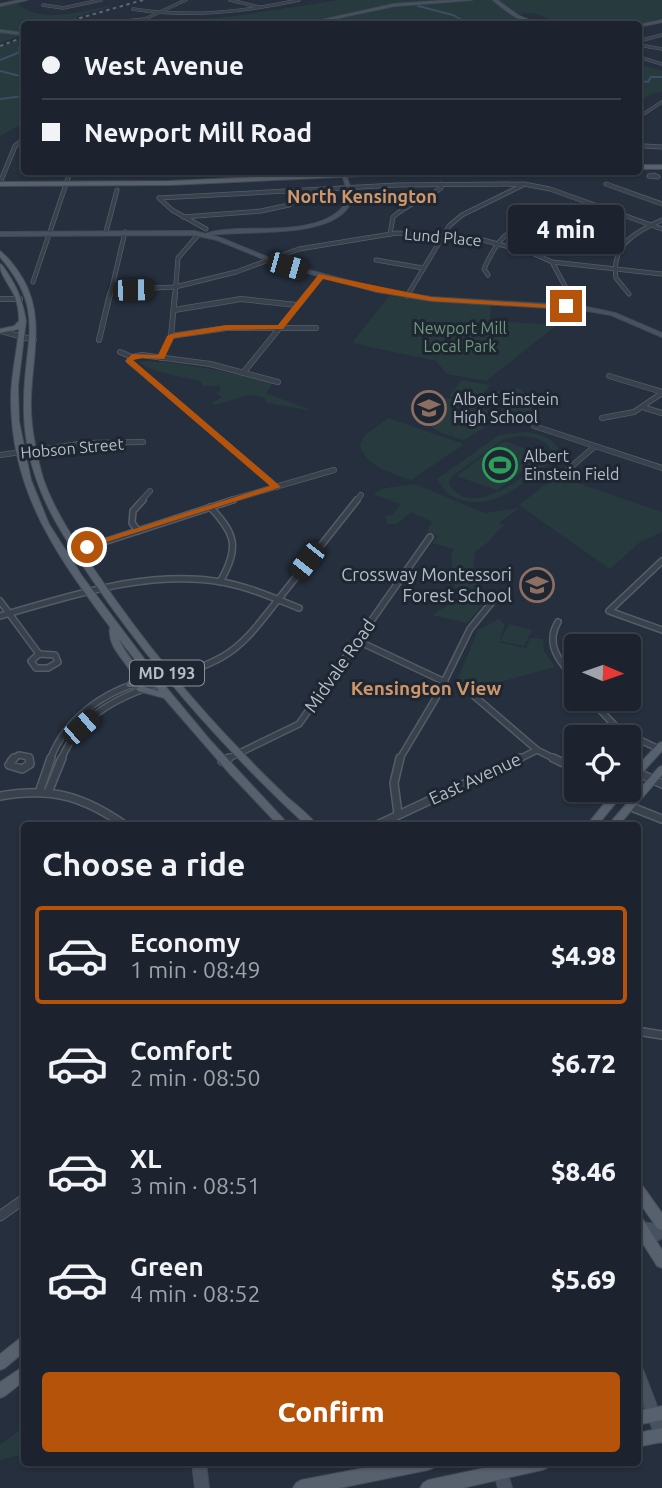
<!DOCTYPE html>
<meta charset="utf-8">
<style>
:root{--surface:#1c232e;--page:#292f3a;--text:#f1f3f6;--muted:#a0a4aa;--line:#3a404a;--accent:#b45309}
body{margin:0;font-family:Ubuntu,sans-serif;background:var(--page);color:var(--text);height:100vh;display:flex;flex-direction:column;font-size:26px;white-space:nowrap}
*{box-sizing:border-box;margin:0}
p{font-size:23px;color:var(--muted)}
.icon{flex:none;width:38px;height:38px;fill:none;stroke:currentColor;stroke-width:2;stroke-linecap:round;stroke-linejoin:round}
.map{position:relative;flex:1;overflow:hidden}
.side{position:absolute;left:21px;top:822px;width:620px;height:644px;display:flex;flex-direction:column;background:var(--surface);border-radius:7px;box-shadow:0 2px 5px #0004,0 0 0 2px var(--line)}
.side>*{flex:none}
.guide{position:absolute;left:21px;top:21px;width:621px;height:154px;border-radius:7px;box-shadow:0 2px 5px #0004,0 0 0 2px var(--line);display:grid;align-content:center;height:154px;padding:0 21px;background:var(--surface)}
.needle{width:46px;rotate:92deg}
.tools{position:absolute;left:564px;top:634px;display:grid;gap:14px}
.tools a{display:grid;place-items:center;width:77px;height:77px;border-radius:7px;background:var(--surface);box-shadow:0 2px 5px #0004,0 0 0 2px var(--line);font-size:35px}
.end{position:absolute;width:32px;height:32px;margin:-16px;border:9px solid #b45309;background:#fff;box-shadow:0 0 0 4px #fff}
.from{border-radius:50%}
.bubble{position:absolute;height:49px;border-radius:7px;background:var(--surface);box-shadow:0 2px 5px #0004,0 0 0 2px var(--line);font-size:23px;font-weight:800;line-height:49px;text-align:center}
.car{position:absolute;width:21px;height:42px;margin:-21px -10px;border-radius:9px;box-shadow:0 0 5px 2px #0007;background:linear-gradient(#222 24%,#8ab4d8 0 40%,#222 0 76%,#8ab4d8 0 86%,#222 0)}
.guide b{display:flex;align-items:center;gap:24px;height:66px;font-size:26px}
.guide b+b{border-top:2px solid var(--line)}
.guide i{width:18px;height:18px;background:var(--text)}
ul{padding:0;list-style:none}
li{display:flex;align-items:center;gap:21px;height:98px;margin:0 14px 10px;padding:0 7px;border:4px solid transparent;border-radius:7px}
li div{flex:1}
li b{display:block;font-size:26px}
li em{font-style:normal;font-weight:800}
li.active{border-color:var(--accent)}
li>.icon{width:63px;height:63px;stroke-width:1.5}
h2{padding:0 21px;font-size:32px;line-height:84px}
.button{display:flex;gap:14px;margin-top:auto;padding:14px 21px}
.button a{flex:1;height:80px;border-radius:7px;background:var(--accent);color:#fff;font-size:28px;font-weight:800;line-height:80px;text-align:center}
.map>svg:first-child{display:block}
.green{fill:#273b3e;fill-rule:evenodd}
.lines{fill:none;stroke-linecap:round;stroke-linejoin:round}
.stream{stroke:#3c4d65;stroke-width:2}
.street-far5-casing{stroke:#545c68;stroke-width:3.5}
.street-far4-casing{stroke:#545c68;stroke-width:5}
.street-far3-casing{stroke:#545c68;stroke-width:6}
.street-far2-casing{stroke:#545c68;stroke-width:8}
.street-far1-casing{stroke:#545c68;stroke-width:10}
.street-casing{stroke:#545c68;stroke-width:11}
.secondary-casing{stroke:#424a56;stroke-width:2}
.primary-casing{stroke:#424a56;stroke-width:2}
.street-far5{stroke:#39414d;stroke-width:2.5}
.street-far4{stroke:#39414d;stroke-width:3.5}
.street-far3{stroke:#39414d;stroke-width:4.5}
.street-far2{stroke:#39414d;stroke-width:5}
.street-far1{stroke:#39414d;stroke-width:7}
.street{stroke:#39414d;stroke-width:9}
.secondary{fill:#485160;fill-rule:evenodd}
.primary{fill:#57606d;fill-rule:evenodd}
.rail{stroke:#5c6674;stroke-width:2;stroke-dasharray:3.5 3.5;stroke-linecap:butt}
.route{fill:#b45309}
.labels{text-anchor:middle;stroke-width:6;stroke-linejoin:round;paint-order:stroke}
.far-street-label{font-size:16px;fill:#b5bdc8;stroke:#1e2632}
.far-park-label{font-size:16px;fill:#6e9877;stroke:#1e2632}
.far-poi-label{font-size:16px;fill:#b5bdc8;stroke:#1e2632;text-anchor:start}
.shield{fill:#1e2632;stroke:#88909b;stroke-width:2}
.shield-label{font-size:16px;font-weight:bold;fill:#b5bdc8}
.far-quarter-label{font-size:18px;font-weight:bold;fill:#cf9669;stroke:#1e2632}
.poi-label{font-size:18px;fill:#b5bdc8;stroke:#1e2632;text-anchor:end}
.street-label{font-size:18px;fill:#b5bdc8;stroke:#1e2632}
.neighbourhood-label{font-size:19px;font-weight:bold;fill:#cf9669;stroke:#1e2632}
</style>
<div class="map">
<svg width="662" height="1488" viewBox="0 0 662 1488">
<rect width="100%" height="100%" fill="#252f3d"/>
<!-- green -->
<g class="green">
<polygon points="340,0 662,0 662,20 639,25 563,24 533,13 512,15 519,19 505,21 512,24 155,24 235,16"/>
<path d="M21,1L18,4C46,26 85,9 116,5L53,24H24V34L7,31V34L22,35L0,43V6Z"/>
<polygon points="24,38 24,123 0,136 0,47"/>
<polygon points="639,64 662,71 662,92 651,94 639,102"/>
<polygon points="389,296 491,305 490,321 557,325 486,381 447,374 436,361 352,343"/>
<path d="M145,361C190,363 230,373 273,383L266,393L313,411L267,403L263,397L248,395L215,405L212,403L222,397L216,393L221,390L220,386H203L200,381C181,376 157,374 140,363Z"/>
<polygon points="462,380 490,385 477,401 449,396"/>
<polygon points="519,388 542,411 515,416 493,392"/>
<path d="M444,398L468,402L501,417L464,440C449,435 433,433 425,419L426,413L437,407Z"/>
<path d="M388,418L461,443L463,445L411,480C393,474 363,465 360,444L365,435Z"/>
<path d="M526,432C540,434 557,438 559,453L555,459C525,481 490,518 450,495C443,491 442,484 437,479L499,435ZM521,436C533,437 543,439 550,448V454C531,472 470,524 449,483L451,477L504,439Z"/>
<polygon points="504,441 544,455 497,490 456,476"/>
<polygon points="557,476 662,512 662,532 640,542 610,569 519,505"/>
<polygon points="415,484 485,513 519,508 499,523 504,525 486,544 475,552 473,570 485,602 467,623 432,615 457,599 471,598 467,590 455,588 451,556 454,549 432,543 438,537 427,531 432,522 411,512 397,524 388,524 384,516 393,515 400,504 373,494 385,488"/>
<polygon points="499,619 505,625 499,642 526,648 530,638 543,639 544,651 555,667 474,689 456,683 478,630"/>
<polygon points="509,624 532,630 524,646 500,641"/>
<polygon points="24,1427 24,1454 0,1460 0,1445"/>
</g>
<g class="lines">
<!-- stream -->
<g class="stream">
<polyline points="418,6 453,15 469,24"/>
<polyline points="0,60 20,52 19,48 24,44"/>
<polyline points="0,71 24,77"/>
<polyline points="639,81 648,82 651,77 662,77"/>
<polyline points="0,99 24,96"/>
<polyline points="159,172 156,173 162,176"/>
</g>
<!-- street-far5 casing -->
<g class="street-far5-casing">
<g id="street-far5">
<polyline points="230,0 259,7"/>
<polyline points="43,5 63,8 101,0"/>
<path d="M133,9C190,18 243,12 299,0"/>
<polyline points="117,22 145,19 186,0"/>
<polyline points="639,41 662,35"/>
<polyline points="639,45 662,49"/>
<polyline points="639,57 662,64"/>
<polyline points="639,117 662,102"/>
</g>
</g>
<!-- street-far4 casing -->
<g class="street-far4-casing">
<g id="street-far4">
<polyline points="644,146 662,147"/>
<polygon points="654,175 658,177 649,176"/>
<polyline points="67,181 70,172"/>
<polyline points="0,183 15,146 24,139"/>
<polyline points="606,184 662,204"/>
<polyline points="159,198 397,185 524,184 550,189 662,229"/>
<polyline points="159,198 172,210 206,229"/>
<polyline points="183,217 261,211 289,205 299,199 298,190"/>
<polyline points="106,232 117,190"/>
<path d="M390,234L393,217C407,204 426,199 441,188V184"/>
<polyline points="532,253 552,245"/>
<polyline points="376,260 423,268"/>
<polyline points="552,262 565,286 567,296"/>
<path d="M488,275L484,269C496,242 506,227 537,222"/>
<polyline points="33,282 66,184"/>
<polyline points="111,290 175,287 236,272 299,249 397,233 479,239 532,253 552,262 662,274"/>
<path d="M629,294L616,278C611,245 635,232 662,220"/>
<polyline points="110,296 125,232"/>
<polyline points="175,296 178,258 198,235"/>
<polyline points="306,296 322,276"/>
<polyline points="407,296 449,226 462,215 523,185"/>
</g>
</g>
<!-- street-far3 casing -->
<g class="street-far3-casing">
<g id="street-far3">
<polyline points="567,294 569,307"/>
<polyline points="0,299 20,299"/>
<polyline points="174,310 241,299 297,305"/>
<polyline points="0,331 34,340"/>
<polyline points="171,336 227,328 316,328"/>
<polyline points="99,340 110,294"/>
<polyline points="120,352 132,357"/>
<polyline points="132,357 129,361 277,487"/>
<polyline points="132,357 142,355 210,364 278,382"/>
<polyline points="161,358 171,336 175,294"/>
<polyline points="243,373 307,294"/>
<polyline points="609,376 662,392"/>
<polyline points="645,408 662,413"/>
<polyline points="602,418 634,412 662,393"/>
<polyline points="534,426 662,468"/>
<polyline points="0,455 86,443 143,442"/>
<polyline points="565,472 594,447"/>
<polyline points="141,501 150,491"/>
<polyline points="227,501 334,470"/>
<polyline points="356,501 361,495"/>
</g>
</g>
<!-- street-far2 casing -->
<g class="street-far2-casing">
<g id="street-far2">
<path d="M210,507C237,535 239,548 220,582"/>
<polyline points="138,531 132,523 133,511 143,500"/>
<polyline points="76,551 233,500"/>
<polyline points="662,561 609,611 662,630"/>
<polyline points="0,601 39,654"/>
<path d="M0,616C71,596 147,569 222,582C249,587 274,598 299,608"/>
<path d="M558,622C544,645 561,663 576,681"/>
<polyline points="358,641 445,682"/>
<polygon points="39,654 55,655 58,662 48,668 36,668 31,661"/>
<polyline points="628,657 636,650"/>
<polyline points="473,695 537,750 557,760"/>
<polyline points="589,698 619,730 659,749"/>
<polyline points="11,760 19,755 29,757 29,760"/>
<path d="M50,760C67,714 111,687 157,678"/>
<path d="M61,760C89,690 165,689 222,657C247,643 263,618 281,596C306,564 332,532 357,500"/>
<polyline points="225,760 299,724 430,537"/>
<polyline points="399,760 436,698 470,629 492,602"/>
<polyline points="517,760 537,750"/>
</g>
</g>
<!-- street-far1 casing -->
<g class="street-far1-casing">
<g id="street-far1">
<polyline points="14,758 9,765 22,769 30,764 29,758"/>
<polyline points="553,758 576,769"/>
<polyline points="222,761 229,758"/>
<polyline points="637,772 662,784"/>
<polyline points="40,790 51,758"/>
<polyline points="49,790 62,758"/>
<path d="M0,796C52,787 83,796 126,826"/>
<polyline points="629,806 662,819"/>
<polyline points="398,814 394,783 400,758"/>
<polyline points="375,826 520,758"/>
<polyline points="637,1031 662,1035"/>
</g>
</g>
<!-- street casing -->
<g class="street-casing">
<polyline id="street" points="0,1216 24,1199"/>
</g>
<!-- secondary casing -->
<g class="secondary-casing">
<g id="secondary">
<polygon points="20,0 27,0 0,6 0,4"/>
<polygon points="454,0 472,0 394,6 309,24 304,24 394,4"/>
<path d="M493,0H497L519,16L539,24C522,24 506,11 493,0Z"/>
<polygon points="662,20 662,22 639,27 639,25"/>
<polygon points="0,30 23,33 24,35 0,32"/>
<path d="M341,172H345L354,198C351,202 348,208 345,211C319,238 246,230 210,235L221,238L282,263L377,288L431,297L582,306L615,313L662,333V337L611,315L582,310L431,301L377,292L278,265L217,240L194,235L0,236V232L194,231L206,234C214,230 227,230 238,229C268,228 315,232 339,211C343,208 346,202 350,198Z"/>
<polygon points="637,1222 662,1224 662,1238 652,1244 637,1247 637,1237 649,1233 637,1232"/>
<polygon points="637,1365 642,1367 662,1419 662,1443 657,1441 637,1388"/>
<polygon points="192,1463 206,1463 209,1488 195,1488"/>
<polygon points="491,1463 505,1463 512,1488 498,1488"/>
</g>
</g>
<!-- primary casing -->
<g class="primary-casing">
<g id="primary">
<rect x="639" y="165" width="23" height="4"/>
<polygon points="364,172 518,172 515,174 364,176 170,185 0,186 0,182 170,181"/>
<path d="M0,251C9,258 17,269 23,279C45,317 32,358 31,399C30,425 36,453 43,478C55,513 77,544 98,575C142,639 191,700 246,756C259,770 273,783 287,797C298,806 309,815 318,826H307C226,751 153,669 91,578C71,547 49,516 37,481C28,456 23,428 24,402C24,339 47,312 0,257Z"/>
<path d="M0,264L2,265C16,284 22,298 26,321L18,386L19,421L31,480L49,524L82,576L161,681L210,740L290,826H279L229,773L164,698L138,691L136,689L141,686L159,691L119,639C124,653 136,663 143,676L134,687H128L126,685L133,676C125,659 107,648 110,627C57,556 11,492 11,399C11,375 17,352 19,329L0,333V329L14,326L19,321C19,313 18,305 15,297C11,286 0,276 0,264Z"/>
<polygon points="662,742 662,751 632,784 628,785 628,776 659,743"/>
<polygon points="662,766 662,775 618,826 607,826 659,767"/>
<polygon points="616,789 627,789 597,826 586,826"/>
<polygon points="637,1183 642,1185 662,1213 662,1230 657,1228 637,1199"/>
<polygon points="637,1216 642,1218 662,1250 662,1268 657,1266 637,1234"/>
<polygon points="24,1337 24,1352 5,1368 0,1370 0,1354 19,1339"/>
<polygon points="24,1366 24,1381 5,1396 0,1398 0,1382"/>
<polygon points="662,1406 662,1420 637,1425 637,1411"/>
<polygon points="662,1428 662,1442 637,1447 637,1433"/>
<polygon points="390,1463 436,1463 433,1468 428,1470 340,1488 293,1488 296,1483 301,1480"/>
<polygon points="508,1463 550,1463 547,1468 542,1470 463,1488 420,1488 423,1483 428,1480"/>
</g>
</g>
<!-- street-far5 -->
<use href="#street-far5" class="street-far5"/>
<!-- street-far4 -->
<use href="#street-far4" class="street-far4"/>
<!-- street-far3 -->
<use href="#street-far3" class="street-far3"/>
<!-- street-far2 -->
<use href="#street-far2" class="street-far2"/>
<!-- street-far1 -->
<use href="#street-far1" class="street-far1"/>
<!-- street -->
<use href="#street" class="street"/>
<!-- secondary -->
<use href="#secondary" class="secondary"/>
<!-- primary -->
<use href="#primary" class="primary"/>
<!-- rail -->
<g class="rail">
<polyline points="59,24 143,0"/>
<polyline points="0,46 24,37"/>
</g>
</g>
<!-- route -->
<polygon class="route" points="319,274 431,297 569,306 566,309 431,301 377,292 323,279 283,329 227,330 174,338 164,359 142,358 133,360 281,487 84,549 84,545 270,486 125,361 132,354 158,355 167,336 171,334 227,325 278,325"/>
<!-- icons -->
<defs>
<g id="school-ring" transform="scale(1.75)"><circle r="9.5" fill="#1e2632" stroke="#8d6e63" stroke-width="1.5"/><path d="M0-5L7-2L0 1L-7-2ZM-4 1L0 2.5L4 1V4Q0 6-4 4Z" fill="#8d6e63"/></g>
<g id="stadium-ring" transform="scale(1.75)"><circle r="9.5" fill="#1e2632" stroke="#2e9e5b" stroke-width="1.5"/><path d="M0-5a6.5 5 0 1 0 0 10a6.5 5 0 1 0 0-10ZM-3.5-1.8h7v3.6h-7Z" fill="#2e9e5b"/></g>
</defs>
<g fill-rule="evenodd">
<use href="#school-ring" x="429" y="408"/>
<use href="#stadium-ring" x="500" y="465"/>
<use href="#school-ring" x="537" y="585"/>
</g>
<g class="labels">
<!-- far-street labels -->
<g class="far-street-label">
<text transform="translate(443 237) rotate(5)" y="6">Lund Place</text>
<text transform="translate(72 448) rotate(-5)" y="6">Hobson Street</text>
</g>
<!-- far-park labels -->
<g class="far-park-label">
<text x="460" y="334">Newport Mill<tspan x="460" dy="18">Local Park</tspan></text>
</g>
<!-- far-poi labels -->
<g class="far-poi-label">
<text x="453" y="405">Albert Einstein<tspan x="453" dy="18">High School</tspan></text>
<text x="524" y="462">Albert<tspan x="524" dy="18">Einstein Field</tspan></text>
</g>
<!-- shield labels -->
<rect class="shield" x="130" y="660.5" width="74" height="25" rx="5"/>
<g class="shield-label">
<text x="167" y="679">MD 193</text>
</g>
<!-- far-quarter labels -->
<g class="far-quarter-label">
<text x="362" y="203">North Kensington</text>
</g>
<!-- poi labels -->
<g class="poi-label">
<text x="512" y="581">Crossway Montessori<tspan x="512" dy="21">Forest School</tspan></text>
</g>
<!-- street labels -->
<g class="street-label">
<text transform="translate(340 666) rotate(-55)" y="6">Midvale Road</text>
<text transform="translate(475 779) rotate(-25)" y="6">East Avenue</text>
</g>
<!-- neighbourhood labels -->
<g class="neighbourhood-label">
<text x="426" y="695">Kensington View</text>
</g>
</g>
</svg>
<div class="tools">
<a><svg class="needle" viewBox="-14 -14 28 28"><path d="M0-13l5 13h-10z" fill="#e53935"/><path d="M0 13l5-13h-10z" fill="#a0a4aa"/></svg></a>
<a><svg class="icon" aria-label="locate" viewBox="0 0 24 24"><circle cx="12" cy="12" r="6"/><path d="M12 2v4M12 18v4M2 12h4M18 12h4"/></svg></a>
</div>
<i class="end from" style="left:87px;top:547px"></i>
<i class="end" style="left:566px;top:306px"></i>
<div class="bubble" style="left:508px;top:205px;width:116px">4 min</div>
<i class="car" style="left:287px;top:266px;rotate:106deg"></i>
<i class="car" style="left:133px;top:290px;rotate:89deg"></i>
<i class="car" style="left:307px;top:561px;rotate:218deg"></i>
<i class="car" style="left:81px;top:727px;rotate:49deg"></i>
<div class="guide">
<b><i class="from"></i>West Avenue</b>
<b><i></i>Newport Mill Road</b>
</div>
<section class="side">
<h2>Choose a ride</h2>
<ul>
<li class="active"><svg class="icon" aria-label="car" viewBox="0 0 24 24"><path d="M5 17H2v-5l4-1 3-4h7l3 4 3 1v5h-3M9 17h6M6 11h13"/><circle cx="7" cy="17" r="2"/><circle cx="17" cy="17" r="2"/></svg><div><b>Economy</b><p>1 min · 08:49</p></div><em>$4.98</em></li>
<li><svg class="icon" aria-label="car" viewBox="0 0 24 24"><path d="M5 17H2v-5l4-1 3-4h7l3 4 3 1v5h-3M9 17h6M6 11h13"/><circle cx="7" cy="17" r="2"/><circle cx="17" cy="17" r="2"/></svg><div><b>Comfort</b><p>2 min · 08:50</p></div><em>$6.72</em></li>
<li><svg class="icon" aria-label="car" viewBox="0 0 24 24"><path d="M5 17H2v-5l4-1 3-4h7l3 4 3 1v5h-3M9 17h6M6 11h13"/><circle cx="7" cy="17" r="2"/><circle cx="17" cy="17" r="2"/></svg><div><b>XL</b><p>3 min · 08:51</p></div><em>$8.46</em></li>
<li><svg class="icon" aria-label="car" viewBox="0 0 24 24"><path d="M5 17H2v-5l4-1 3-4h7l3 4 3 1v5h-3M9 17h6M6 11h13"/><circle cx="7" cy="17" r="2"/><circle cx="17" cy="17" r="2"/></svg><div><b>Green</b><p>4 min · 08:52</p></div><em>$5.69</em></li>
</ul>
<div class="button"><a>Confirm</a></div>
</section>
</div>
